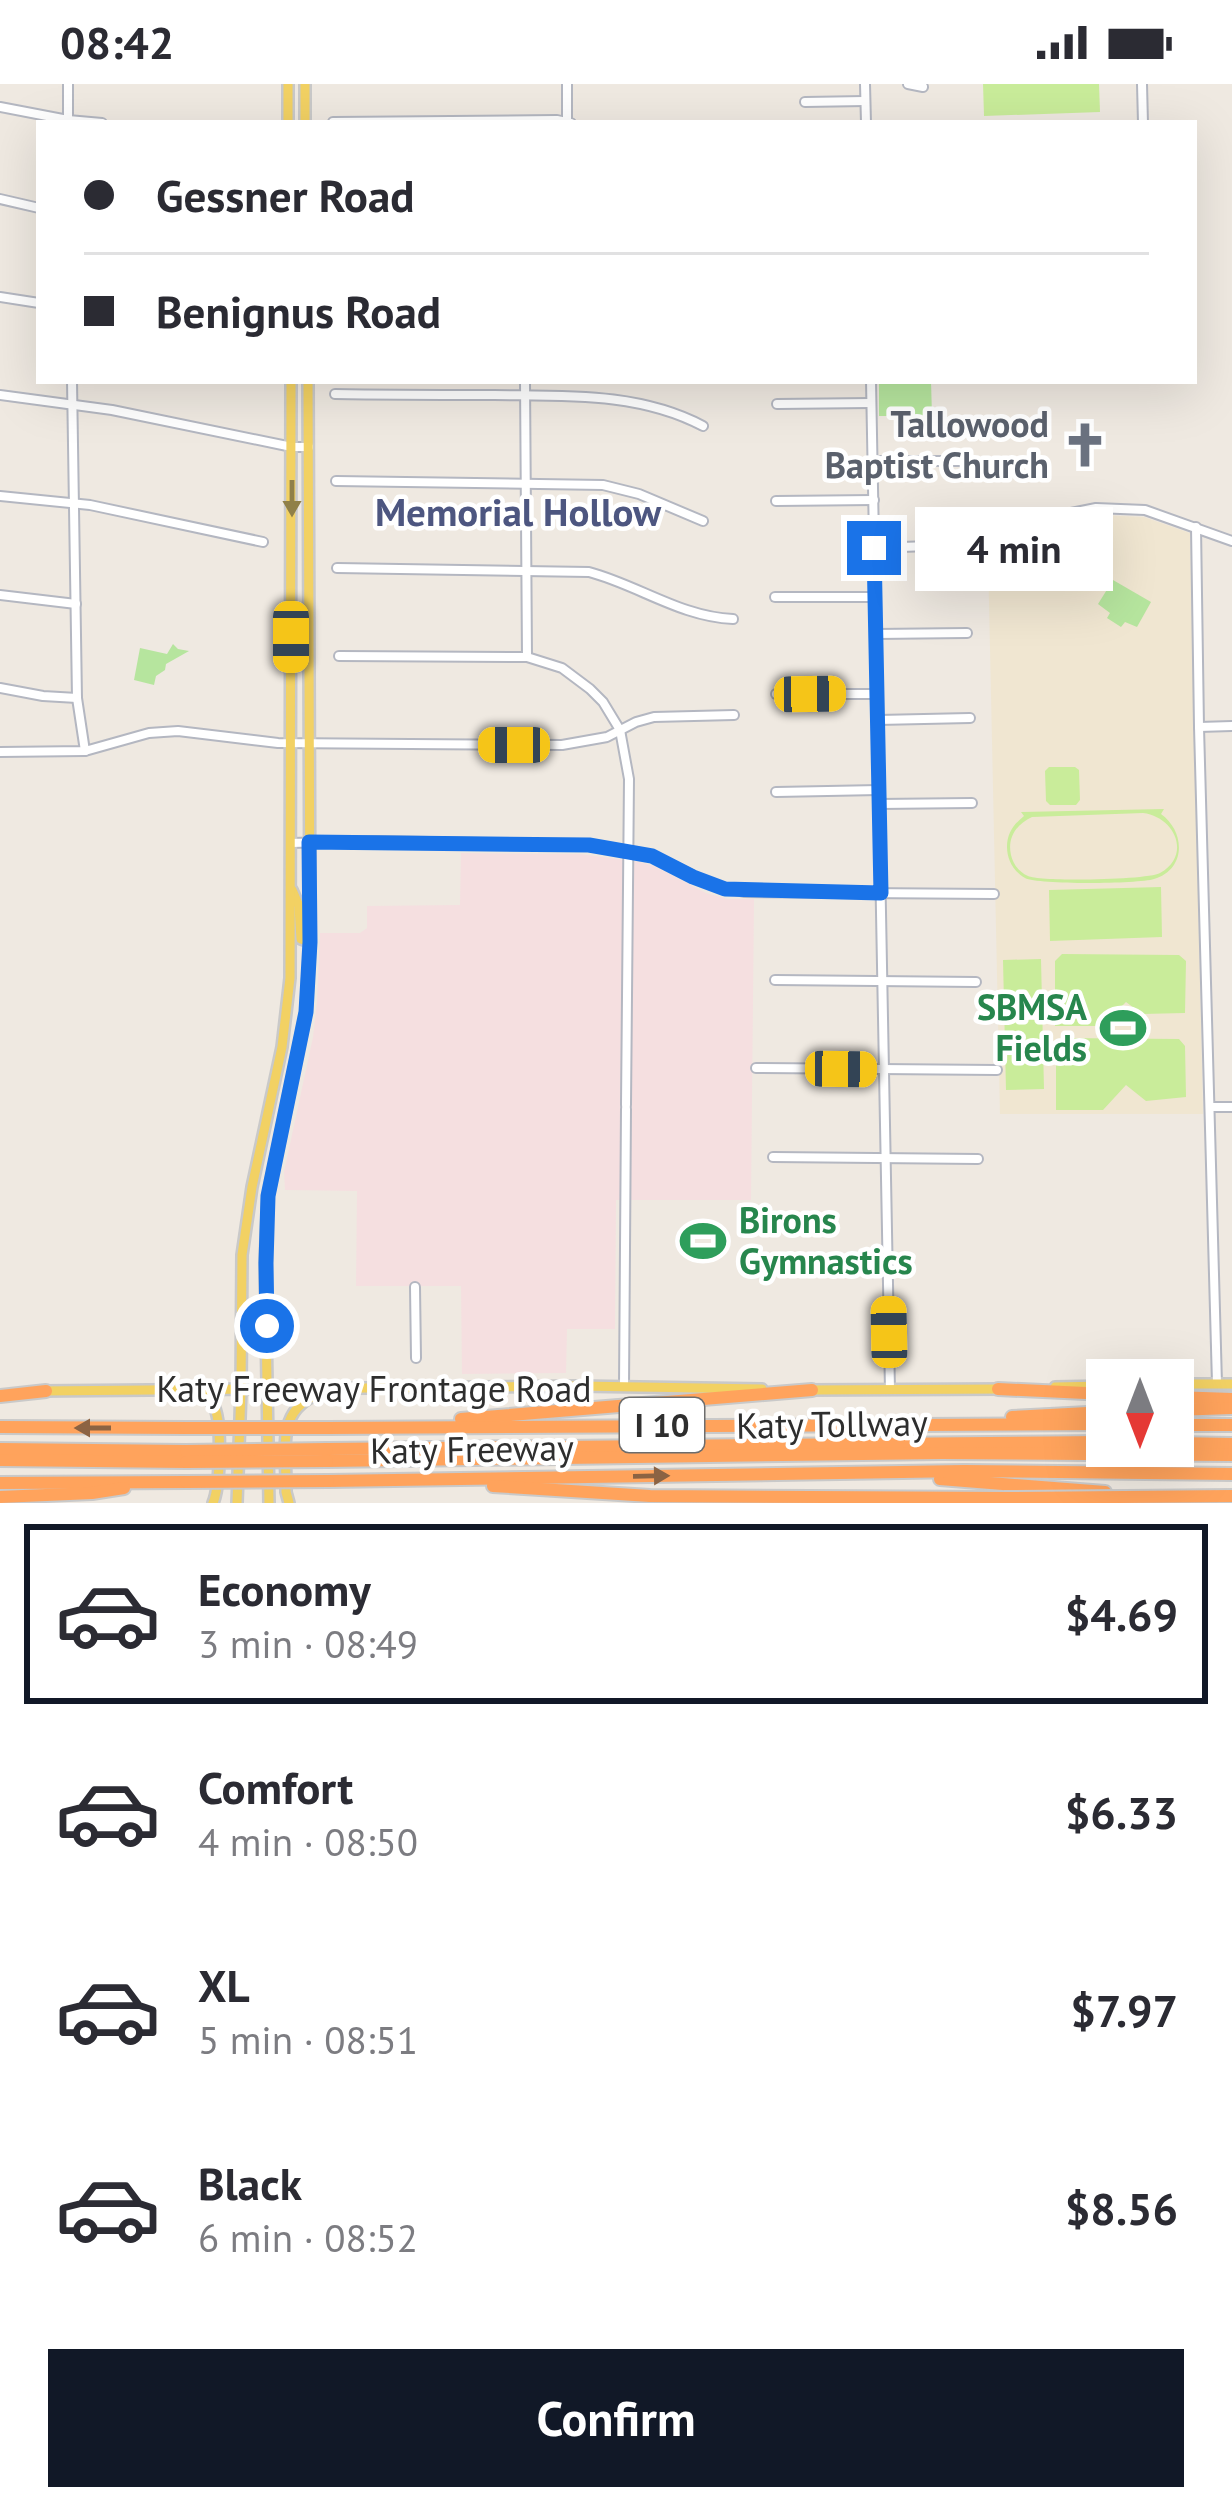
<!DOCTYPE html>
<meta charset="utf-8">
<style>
:root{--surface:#fff;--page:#f7f7f7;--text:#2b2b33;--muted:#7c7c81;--line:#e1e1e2;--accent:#111827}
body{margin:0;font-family:"PT Sans",sans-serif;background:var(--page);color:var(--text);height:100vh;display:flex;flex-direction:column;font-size:45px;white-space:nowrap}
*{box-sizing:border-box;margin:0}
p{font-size:39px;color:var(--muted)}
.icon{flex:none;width:66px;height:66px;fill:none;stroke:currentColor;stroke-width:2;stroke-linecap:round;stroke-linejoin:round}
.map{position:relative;height:1419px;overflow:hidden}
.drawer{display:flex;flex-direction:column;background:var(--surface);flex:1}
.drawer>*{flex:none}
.guide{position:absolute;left:36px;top:36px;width:1161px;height:264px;border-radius:0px;box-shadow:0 12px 48px #0002;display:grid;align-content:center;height:264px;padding:0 48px;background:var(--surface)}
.needle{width:78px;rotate:180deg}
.controls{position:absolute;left:1086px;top:1275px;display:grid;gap:24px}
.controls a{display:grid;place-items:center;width:108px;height:108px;border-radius:0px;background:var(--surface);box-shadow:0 12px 48px #0002;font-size:60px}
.end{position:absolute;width:54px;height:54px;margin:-27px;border:15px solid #1a73e8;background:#fff;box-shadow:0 0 0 6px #fff}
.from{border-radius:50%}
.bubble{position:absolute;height:84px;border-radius:0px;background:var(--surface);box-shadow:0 12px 48px #0002;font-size:39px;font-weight:700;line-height:84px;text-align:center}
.car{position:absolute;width:36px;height:72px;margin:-36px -18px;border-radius:15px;box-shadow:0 0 9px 3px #0007;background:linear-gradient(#f5c518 24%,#345 0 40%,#f5c518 0 76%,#345 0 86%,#f5c518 0)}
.guide b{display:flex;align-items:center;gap:42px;height:114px;font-size:45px}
.guide b+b{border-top:3px solid var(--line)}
.guide i{width:30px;height:30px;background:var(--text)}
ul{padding:21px 0 0;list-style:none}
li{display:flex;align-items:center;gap:36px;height:180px;margin:0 24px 18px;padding:0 24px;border:6px solid transparent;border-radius:0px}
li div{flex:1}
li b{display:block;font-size:45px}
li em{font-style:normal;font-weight:700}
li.selected{border-color:var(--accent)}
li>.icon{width:108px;height:108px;stroke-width:1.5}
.action{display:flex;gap:24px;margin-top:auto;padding:24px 48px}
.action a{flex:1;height:138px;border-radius:0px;background:var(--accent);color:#fff;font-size:48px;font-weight:700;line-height:138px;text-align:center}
.status{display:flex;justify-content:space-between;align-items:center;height:84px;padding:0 60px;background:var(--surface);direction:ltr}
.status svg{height:33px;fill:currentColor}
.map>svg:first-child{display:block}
.education{fill:#f0e6d1}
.medical{fill:#f5dfe0}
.green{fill:#b6e59e}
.pitch{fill:#c9ec9a;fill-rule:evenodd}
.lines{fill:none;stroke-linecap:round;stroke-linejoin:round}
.minor-casing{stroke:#b4b7c1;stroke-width:12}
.major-casing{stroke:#c9c9c9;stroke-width:14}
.highway-casing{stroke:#c9c9c9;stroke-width:16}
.minor{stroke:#fff;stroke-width:8}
.major{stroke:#f2d163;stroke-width:9}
.highway{stroke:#ffa35c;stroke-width:12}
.highway-bridge-casing{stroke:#c9c9c9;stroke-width:16;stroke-linecap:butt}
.highway-bridge{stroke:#ffa35c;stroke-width:12}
.oneway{fill:#908048}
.oneway2{fill:#8c6343}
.route{stroke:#1a73e8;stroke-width:15}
.labels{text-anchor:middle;stroke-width:9;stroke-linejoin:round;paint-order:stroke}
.shield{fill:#fff;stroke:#6d6d6d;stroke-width:3}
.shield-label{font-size:33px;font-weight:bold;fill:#2e2e2e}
.worship-label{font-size:36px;font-weight:bold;fill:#5b616d;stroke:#fff;text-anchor:end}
.leisure-label{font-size:36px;font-weight:bold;fill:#27864d;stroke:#fff;text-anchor:end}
.street-label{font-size:36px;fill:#2e2e2e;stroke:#fff}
.neighbourhood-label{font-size:39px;font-weight:bold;fill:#4d5680;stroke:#fff}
</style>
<div class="status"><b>08:42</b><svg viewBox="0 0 49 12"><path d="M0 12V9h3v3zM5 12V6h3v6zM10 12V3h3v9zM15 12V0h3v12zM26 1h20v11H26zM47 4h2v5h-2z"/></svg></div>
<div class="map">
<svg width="1232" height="1419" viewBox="0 0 1232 1419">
<rect width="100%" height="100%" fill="#efe9e1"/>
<!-- education -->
<polygon class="education" points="1097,431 1144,433 1190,449 1203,1030 1000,1030 988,471 1041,447"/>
<!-- medical -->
<polygon class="medical" points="461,769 580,770 640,778 654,782 706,809 728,815 754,815 751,1116 616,1116 615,1245 567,1245 566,1289 462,1290 461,1202 356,1202 357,1107 285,1106 284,1088 313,953 317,918 320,849 360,849 367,844 367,822 460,821"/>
<!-- green -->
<g class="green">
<polygon points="879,297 931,297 932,332 879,332"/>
<polygon points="1113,496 1151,518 1137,543 1125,538 1121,543 1107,534 1110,529 1098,520"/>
<polygon points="173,560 178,565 189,567 166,580 165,586 156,592 154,601 134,596 140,564 167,570"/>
</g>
<!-- pitch -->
<g class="pitch">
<polygon points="983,0 1099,0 1100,28 984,32"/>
<polygon points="1049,683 1075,683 1079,686 1080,716 1076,721 1050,721 1046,717 1045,687"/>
<path d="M1164,725L1161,730C1185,747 1187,785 1154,795C1138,800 1038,801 1025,794C1014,788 1007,776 1007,763C1007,749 1014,740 1024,732L1021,728ZM1143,729C1175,733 1192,771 1160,789C1148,796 1041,798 1028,792C1019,788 1013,780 1011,771C1007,753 1017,740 1032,733Z"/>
<polygon points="1161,803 1162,853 1050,857 1049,806"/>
<polygon points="1062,870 1179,871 1186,877 1185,929 1142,930 1126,918 1102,942 1055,942 1055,877"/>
<polygon points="1041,875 1044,1005 1006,1006 1003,876"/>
<polygon points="1062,954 1179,955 1185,962 1186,1013 1146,1017 1126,1001 1103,1026 1056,1026 1056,961"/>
</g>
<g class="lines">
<!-- minor casing -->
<g class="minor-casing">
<g id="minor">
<polyline points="68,0 68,39"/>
<polyline points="865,0 866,39"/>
<polyline points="908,0 923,3"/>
<polyline points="1142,0 1143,39"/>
<polyline points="805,18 865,17"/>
<polyline points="0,23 68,36 102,39"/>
<polyline points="333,38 557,36 571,39"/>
<polyline points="567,39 567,0"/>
<polyline points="0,115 39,124"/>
<polyline points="0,213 39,219"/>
<polyline points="72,297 77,614 85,667"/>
<polyline points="525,297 527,573"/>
<polyline points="871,297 890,1306"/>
<path d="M335,310C388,311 441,311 494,311C565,312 639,308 703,342"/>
<polyline points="0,311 112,326 292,363 309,363"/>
<polyline points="777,320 871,319"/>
<polyline points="873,377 964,377"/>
<polyline points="336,397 603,401 639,410 703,437"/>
<polyline points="0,412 90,421 263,458"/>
<polyline points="776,417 874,416"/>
<polyline points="1196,443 1199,643 1217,1300"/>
<polyline points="874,464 984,460 1066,430 1096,424 1145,426 1232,457"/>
<path d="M337,484L589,488C638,501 681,533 733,535"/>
<polyline points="0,511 76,520"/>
<polyline points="775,513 875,513"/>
<polyline points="876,550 967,549"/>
<polyline points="339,572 527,573 562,584 590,605 603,618 620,646 629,695 626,1021"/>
<polyline points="0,604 43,612 77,614"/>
<polyline points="776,610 877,610"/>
<polyline points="878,636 970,634"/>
<polyline points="1199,643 1232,642"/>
<polyline points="0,668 85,667 149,649 178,647 278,659 562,661 607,653 636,638 654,633 734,631"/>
<polyline points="776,708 879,706"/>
<polyline points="879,720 972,719"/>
<polyline points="290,759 376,757 589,761 653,772 712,801 744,808 994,810"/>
<polyline points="775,896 976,898"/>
<polyline points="756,984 997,986"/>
<polyline points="1211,1023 1232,1023"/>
<polyline points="773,1073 978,1075"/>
<polyline points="415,1203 416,1274"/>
<polyline points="624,1303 626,1025"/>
</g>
</g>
<!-- major casing -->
<g class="major-casing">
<g id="major">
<polyline points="288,0 288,39"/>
<polyline points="305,0 305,39"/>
<polyline points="292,806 299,822 301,855 310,858"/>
<polyline points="1173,1300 1232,1300"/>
<polyline points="1055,1303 1107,1302"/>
<polyline points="809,1306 1002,1305"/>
<polyline points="41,1307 579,1302 762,1305"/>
<path d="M196,1309C204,1313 207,1313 213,1320C223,1337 220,1402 213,1419"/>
<polyline points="237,1419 241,1306 242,1171 252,1103 282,963 290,894 291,297"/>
<polyline points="269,1419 265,1179 268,1112 306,928 310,858 308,297"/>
<path d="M289,1419L286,1408C287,1364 274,1325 323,1308"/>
</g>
</g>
<!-- highway casing -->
<g class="highway-casing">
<g id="highway">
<polyline points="998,1305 1107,1310"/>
<polyline points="0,1312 46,1307"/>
<polyline points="1173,1313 1232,1315"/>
<polyline points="1173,1326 1232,1324"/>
<polyline points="1012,1333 1107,1328"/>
<polyline points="461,1335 812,1306"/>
<polyline points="1173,1341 1232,1341"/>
<polyline points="0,1343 186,1344"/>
<polyline points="327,1344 1107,1340"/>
<polyline points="1173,1359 1232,1360"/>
<polyline points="0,1365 186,1367"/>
<polyline points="327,1365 1107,1358"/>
<polyline points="0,1376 186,1378"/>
<polyline points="327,1377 942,1369 1232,1371"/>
<polyline points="940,1395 1105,1408"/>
<polyline points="328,1397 964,1387 1232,1390"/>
<polyline points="0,1399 186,1398"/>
<polyline points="493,1402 650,1412 1004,1414"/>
<polyline points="0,1413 92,1409 124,1404"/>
<polyline points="1203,1417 1227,1419"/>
</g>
</g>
<!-- minor -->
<use href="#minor" class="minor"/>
<!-- major -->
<use href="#major" class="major"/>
<!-- highway -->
<use href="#highway" class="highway"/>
<!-- highway-bridge casing -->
<g class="highway-bridge-casing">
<g id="highway-bridge">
<polyline points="186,1344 327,1344"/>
<polyline points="186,1367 327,1365"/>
<polyline points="186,1378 327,1377"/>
<polyline points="186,1398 328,1397"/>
<polyline points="1004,1414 1232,1412"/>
</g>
</g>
<!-- highway-bridge -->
<use href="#highway-bridge" class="highway-bridge"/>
</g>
<!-- one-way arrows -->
<defs><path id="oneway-solid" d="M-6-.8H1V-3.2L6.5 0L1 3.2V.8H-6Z" transform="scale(3)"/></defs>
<use class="oneway" href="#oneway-solid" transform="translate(292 414) rotate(90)"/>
<g class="oneway2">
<use href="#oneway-solid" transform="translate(93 1344) rotate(-180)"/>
<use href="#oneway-solid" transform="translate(651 1392) rotate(-1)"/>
</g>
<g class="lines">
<!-- route -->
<polyline class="route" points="267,1242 266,1179 268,1112 306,928 310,858 309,758 589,761 652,772 693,793 725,805 881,809 874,464"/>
</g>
<!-- icons -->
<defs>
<g id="church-bare" transform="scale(3.6)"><path d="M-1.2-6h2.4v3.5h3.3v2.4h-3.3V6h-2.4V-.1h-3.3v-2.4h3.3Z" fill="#6b7280" stroke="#fff" stroke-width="2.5" paint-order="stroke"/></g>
<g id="stadium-bare" transform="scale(3.6)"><path d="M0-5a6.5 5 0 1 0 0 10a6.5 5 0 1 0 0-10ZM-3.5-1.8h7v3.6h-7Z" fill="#2e9e5b" stroke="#fff" stroke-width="2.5" paint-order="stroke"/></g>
</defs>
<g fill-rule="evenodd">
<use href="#church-bare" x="1085" y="361"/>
<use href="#stadium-bare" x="1123" y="944"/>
<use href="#stadium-bare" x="703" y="1157"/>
</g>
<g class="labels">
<!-- shield labels -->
<rect class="shield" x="620" y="1314" width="84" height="54" rx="9"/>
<g class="shield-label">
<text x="662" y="1353">I 10</text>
</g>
<!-- worship labels -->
<g class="worship-label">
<text x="1049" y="353">Tallowood<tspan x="1049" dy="41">Baptist Church</tspan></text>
</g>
<!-- leisure labels -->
<g class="leisure-label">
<text x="1087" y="936">SBMSA<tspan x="1087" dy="41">Fields</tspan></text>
<text x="739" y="1149" text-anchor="start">Birons<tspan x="739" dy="41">Gymnastics</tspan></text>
</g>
<!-- street labels -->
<g class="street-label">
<text x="374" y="1318">Katy Freeway Frontage Road</text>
<text transform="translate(832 1340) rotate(-1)" y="13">Katy Tollway</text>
<text transform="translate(472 1365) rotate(-1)" y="13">Katy Freeway</text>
</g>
<!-- neighbourhood labels -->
<g class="neighbourhood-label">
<text x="518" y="442">Memorial Hollow</text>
</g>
</g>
</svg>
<div class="controls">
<a><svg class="needle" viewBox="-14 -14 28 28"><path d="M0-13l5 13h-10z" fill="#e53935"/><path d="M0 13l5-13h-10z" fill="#7c7c81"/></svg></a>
</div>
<i class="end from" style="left:267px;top:1242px"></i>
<i class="end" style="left:874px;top:464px"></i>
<div class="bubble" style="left:915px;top:423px;width:198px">4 min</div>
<i class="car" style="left:291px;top:553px;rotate:180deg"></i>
<i class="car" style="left:810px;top:610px;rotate:89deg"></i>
<i class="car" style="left:514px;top:661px;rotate:270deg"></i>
<i class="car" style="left:841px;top:985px;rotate:91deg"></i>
<i class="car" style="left:889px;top:1248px;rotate:359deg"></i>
<div class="guide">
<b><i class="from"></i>Gessner Road</b>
<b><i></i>Benignus Road</b>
</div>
</div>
<section class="drawer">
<ul>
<li class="selected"><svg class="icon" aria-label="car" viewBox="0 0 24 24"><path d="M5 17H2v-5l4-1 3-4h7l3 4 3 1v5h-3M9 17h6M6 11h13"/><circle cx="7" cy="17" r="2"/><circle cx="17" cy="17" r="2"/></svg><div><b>Economy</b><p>3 min · 08:49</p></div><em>$4.69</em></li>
<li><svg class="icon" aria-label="car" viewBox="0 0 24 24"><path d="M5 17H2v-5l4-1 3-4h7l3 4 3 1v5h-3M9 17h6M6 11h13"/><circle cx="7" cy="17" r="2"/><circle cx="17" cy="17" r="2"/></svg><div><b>Comfort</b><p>4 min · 08:50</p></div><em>$6.33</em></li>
<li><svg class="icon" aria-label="car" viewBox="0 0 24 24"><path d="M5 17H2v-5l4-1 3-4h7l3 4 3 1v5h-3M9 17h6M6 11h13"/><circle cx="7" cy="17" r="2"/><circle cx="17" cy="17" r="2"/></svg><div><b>XL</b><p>5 min · 08:51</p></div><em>$7.97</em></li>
<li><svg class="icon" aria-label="car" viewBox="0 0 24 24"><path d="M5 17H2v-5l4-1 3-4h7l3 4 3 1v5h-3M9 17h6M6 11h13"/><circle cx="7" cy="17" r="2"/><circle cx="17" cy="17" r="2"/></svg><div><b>Black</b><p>6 min · 08:52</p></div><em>$8.56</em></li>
</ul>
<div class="action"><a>Confirm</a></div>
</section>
